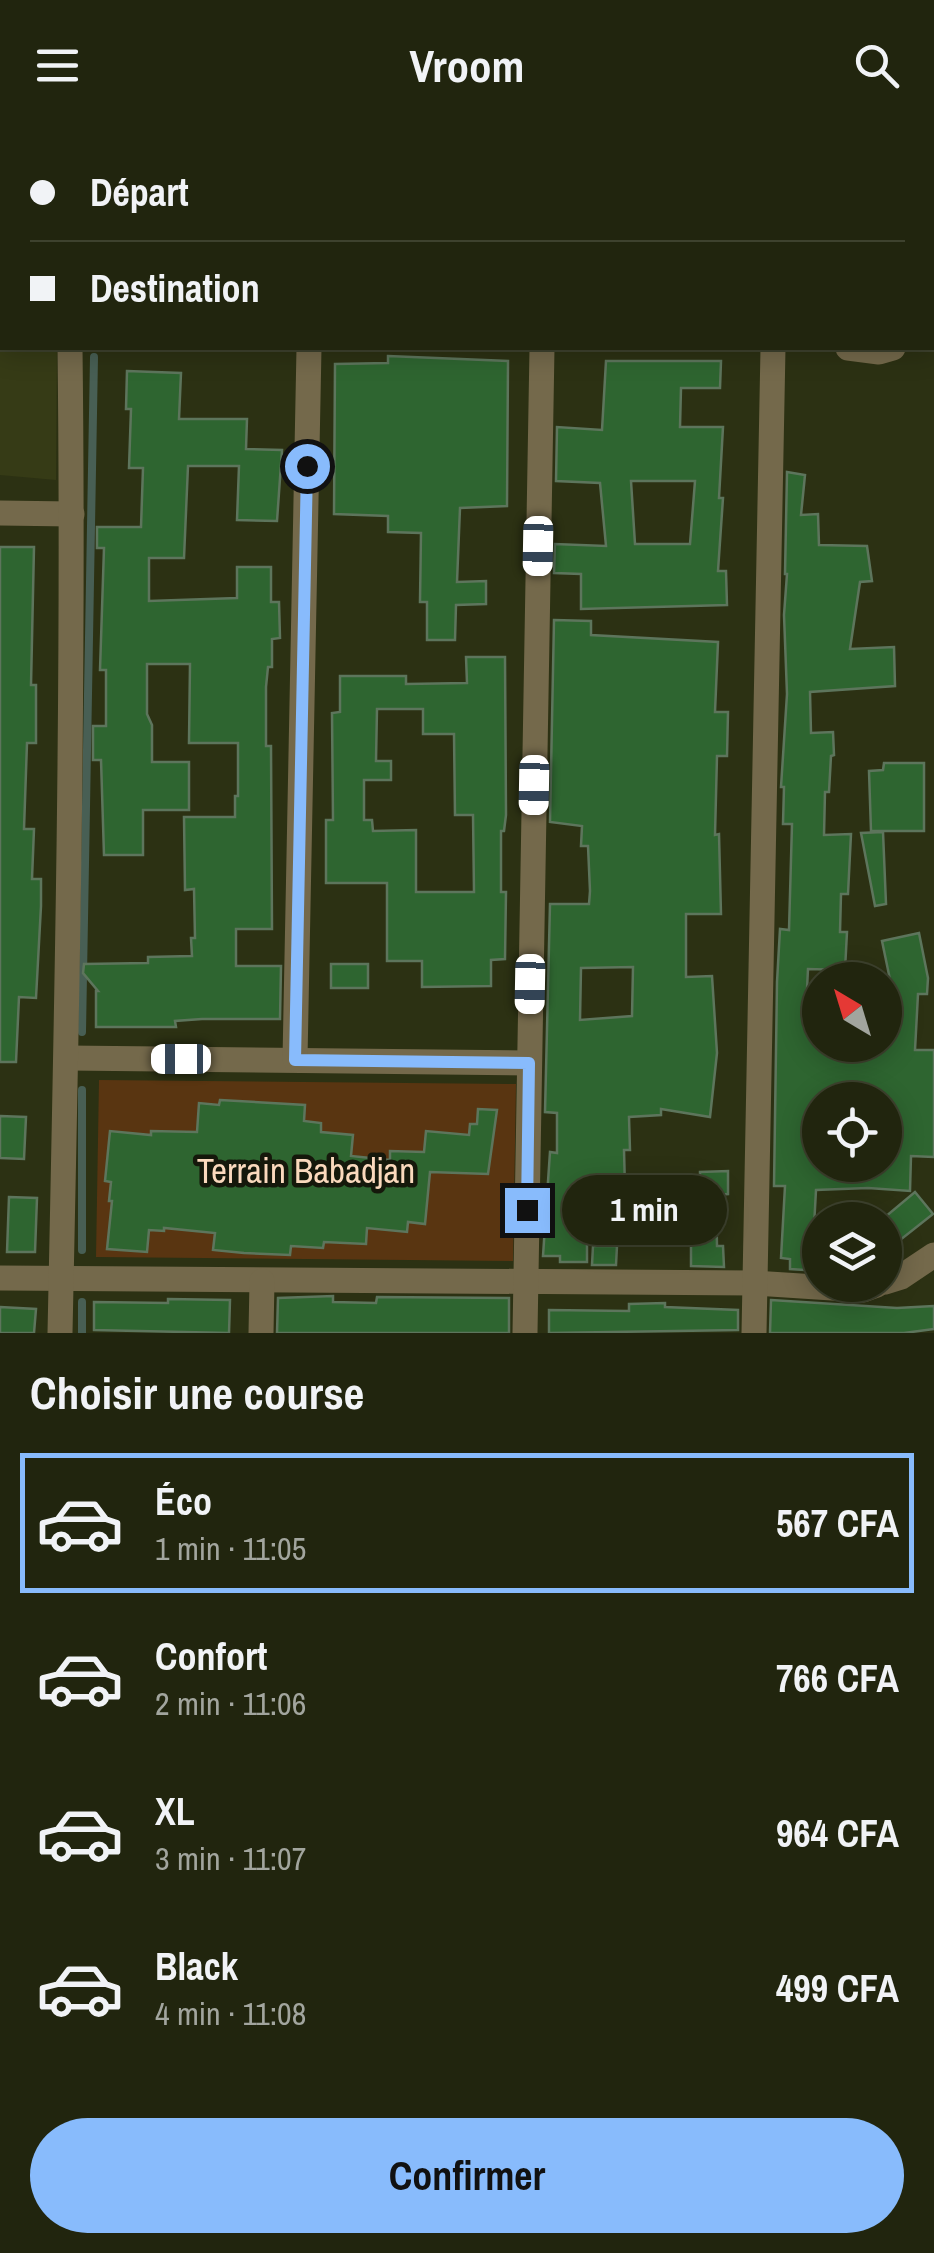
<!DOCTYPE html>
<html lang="fr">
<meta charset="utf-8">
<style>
:root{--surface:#21250e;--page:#2d311c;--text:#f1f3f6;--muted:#a2a59e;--line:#3e422e;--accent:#88bbfc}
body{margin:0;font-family:"Archivo Narrow",sans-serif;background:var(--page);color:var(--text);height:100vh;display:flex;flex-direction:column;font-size:38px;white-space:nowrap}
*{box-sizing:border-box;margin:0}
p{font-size:32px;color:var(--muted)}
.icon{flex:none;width:55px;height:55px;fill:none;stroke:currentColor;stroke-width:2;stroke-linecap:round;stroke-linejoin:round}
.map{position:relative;height:1203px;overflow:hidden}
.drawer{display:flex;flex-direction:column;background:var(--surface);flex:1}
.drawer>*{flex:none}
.top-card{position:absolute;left:0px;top:0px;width:935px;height:220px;box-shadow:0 5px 25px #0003,0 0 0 2px var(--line);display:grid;align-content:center;height:220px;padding:0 30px;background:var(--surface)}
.needle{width:65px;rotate:322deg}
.controls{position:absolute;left:802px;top:832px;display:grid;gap:20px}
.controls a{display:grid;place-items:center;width:100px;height:100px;border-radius:50%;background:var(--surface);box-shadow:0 5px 25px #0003,0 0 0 2px var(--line);font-size:50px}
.end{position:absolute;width:45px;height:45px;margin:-22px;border:12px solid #88bbfc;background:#111;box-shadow:0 0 0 5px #111}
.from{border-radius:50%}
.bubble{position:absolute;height:70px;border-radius:35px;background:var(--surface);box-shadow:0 5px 25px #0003,0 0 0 2px var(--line);font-size:32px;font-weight:800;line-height:70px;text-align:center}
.car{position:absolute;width:30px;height:60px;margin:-30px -15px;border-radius:12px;box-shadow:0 0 8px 2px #0007;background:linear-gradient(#fff 24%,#345 0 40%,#fff 0 76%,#345 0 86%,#fff 0)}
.top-card b{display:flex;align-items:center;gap:35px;height:95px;font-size:38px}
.top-card b+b{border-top:2px solid var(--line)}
.top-card i{width:25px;height:25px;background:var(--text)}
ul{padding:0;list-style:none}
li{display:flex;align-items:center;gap:30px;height:140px;margin:0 20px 15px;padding:0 10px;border:5px solid transparent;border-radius:0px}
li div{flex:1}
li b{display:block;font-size:38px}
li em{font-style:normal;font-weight:800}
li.on{border-color:var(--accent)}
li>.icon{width:90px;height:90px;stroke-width:1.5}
h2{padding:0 30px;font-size:45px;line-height:120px}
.primary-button{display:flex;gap:20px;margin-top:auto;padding:20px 30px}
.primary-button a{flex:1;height:115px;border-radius:60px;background:var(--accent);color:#111;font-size:40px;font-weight:800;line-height:115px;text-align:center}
header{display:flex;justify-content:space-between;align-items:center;height:130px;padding:0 30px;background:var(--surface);font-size:45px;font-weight:800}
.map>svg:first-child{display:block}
.built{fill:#363b16}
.green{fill:#593511}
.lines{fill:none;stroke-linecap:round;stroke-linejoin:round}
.stream{stroke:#485f54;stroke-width:8}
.building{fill:#2e6530;stroke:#5d755c;stroke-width:2.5;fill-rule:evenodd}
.service{stroke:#74694b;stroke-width:12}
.minor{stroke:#74694b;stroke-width:25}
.route{stroke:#88bbfc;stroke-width:12}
.labels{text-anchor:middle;stroke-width:9;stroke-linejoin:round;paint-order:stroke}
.park-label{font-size:35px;fill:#fad9bd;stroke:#15180b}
</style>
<header><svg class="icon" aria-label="menu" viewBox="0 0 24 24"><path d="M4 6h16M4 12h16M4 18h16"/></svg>Vroom<svg class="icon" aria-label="search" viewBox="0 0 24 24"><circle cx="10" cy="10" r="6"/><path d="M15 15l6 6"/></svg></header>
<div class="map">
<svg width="934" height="1203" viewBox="0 0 934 1203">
<rect width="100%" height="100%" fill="#2c3113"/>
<!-- built -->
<polygon class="built" points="0,0 790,0 2,2 2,218 57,218 56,350 0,345"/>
<!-- green -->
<polygon class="green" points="99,950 516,954 513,1131 96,1127"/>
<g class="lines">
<!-- stream -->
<g class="stream">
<polyline points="0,102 2,104"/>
<polyline points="82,902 94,227"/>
<polyline points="82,1120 82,960"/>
<polyline points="82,1203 82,1172"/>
</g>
</g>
<!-- building -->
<g class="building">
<polygon points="388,226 508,231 507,376 460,378 457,452 486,451 486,474 456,475 455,510 427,510 427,472 420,472 421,403 388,402 388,386 334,384 335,234 388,233"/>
<path d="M606,231H721L720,258H681L680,297H723L719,368H723L718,441H726L727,475L581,479V444L554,443L555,414L606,416L600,353L556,351L557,297L602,300ZM631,351H695L690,414H635Z"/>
<polygon points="127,241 181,243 179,289 247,289 246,319 282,320 277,391 237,390 239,336 188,336 184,428 149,428 149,471 237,468 237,437 271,437 271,472 279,472 280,508 272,509 272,537 268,537 266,557 266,616 271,616 272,799 236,799 236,836 281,836 280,889 202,889 175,891 176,897 96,897 96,861 98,861 83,843 84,834 148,833 148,827 192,826 191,808 195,808 194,759 185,760 184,687 235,687 235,666 238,666 238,613 189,613 190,534 147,534 147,584 152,595 152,632 189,632 189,680 143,680 143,725 104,725 101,630 93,630 93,596 106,596 106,540 100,540 104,418 97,418 97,397 141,397 143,338 129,338 131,279 126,279"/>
<path d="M787,342L805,345L801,385L818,384L819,415L867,416L872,451L860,452L850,519L894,517L895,556L810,562L811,603L833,602L834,625L831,626L829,662H825L824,705L851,704L848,764H841L840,802H847L845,840L808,839L806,879L820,880V915H885V864H893L882,811L919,803L928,848L927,864H918L915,920H934V1027L911,1026L910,1061L868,1058L816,1060L813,1115H820V1141L790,1139V1129L781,1128L785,1056H774L777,852L780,799L789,800L792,694H783L784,657H781L787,564L784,485L787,444H785ZM820,970H885V1035H820Z"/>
<polygon points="0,417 34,417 31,555 36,555 36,613 27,613 24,699 34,699 32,749 41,749 41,776 36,868 19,867 16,932 0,932"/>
<path d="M554,490L591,491V505L718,512L715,582H728L727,626H717L715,705L719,704L721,784H686V847L712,846L717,923L710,987L661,979V985L629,987L630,1020H624L625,1058H575L576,1096H587V1132H560V1126H543L550,1022L557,1023V983L545,982L550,774H589L590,761L588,716H581L582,696L550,692ZM633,837L632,886L580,890L581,838Z"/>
<path d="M466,527H505L506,685L504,701H501V762H506L505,829L491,830V856L422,857V831H387V753H326V690H333L332,583L340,582V546H406V554L467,553ZM377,579H423V604H454L455,685H473L474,762H416V700L373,701L372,690H364V650H391V631H376Z"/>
<polygon points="884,633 924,633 924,701 871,701 869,641 883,640"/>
<polygon points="883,702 886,774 875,776 861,703"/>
<rect x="331" y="834" width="37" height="24"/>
<polygon points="220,970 305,975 304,991 321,993 321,1002 353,1005 351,1026 390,1030 390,1021 424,1022 426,1001 469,1005 470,994 477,994 478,979 497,980 488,1044 430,1042 425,1094 408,1092 407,1102 367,1098 366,1114 324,1112 323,1118 291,1116 290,1125 244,1123 213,1120 215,1103 164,1098 164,1101 149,1100 147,1122 107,1119 112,1071 109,1071 111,1052 105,1051 110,1001 151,1005 151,1001 197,1002 199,973 219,975"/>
<polygon points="0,986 26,987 24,1029 0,1028"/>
<polygon points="728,1041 728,1064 716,1065 717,1116 723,1116 724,1137 691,1136 691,1114 638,1114 638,1058 700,1058 700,1042"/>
<polygon points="915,1062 933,1084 885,1122 885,1087"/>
<polygon points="9,1067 37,1068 35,1122 7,1122"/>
<polygon points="593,1116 617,1116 616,1135 592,1135"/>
<polygon points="333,1166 333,1172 376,1173 377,1167 509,1168 509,1203 277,1203 278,1168"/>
<polygon points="168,1169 230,1170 229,1203 94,1200 94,1172 168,1173"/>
<polygon points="771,1170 897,1178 934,1176 934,1199 904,1203 770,1203"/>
<polygon points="665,1173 665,1177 738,1180 738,1200 549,1203 549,1180 629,1181 629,1174"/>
<polygon points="0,1177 36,1179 34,1203 0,1203"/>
</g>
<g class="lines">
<!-- service -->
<g class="service">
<polyline points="90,0 91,2"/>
<polyline points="415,2 415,0"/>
</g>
<!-- minor -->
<g class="minor">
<polyline points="800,0 800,2"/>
<polyline points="928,2 931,0"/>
<polyline points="932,190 934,188"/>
<polyline points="848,218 879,222 893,218"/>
<polyline points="0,383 72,384"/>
<polyline points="67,928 529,933"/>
<polyline points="295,929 309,218"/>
<polyline points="0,1148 754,1153 863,1160 877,1155"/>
<polyline points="885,1152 901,1147 934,1125"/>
<path d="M60,1203C67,875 74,546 70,218"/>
<polyline points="261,1203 262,1151"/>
<polyline points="525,1203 542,218"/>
<polyline points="754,1203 773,218"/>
</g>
</g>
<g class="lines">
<!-- route -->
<polyline class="route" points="307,336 295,930 529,933 527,1080"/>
</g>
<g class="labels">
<!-- park labels -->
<g class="park-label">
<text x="306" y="1053">Terrain Babadjan</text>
</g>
</g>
</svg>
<div class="controls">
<a><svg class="needle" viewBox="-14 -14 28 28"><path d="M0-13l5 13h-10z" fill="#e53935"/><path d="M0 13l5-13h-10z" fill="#a2a59e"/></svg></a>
<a><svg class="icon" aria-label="locate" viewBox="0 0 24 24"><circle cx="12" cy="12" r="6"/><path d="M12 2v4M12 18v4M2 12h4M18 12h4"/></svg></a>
<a><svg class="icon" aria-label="layers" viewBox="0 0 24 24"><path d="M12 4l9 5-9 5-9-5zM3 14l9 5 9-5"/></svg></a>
</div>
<i class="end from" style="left:307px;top:336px"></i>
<i class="end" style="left:527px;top:1080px"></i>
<div class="bubble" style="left:562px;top:1045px;width:165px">1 min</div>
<i class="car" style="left:538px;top:416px;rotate:181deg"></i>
<i class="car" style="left:534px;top:655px;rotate:181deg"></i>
<i class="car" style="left:530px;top:854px;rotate:181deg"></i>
<i class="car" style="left:181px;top:929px;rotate:270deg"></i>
<div class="top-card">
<b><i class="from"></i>Départ</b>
<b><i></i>Destination</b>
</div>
</div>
<section class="drawer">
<h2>Choisir une course</h2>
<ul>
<li class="on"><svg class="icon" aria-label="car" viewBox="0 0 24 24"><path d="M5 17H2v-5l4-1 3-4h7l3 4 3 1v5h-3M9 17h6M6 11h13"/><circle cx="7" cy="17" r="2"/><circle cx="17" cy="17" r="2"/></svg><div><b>Éco</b><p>1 min · 11:05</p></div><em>567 CFA</em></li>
<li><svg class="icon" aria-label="car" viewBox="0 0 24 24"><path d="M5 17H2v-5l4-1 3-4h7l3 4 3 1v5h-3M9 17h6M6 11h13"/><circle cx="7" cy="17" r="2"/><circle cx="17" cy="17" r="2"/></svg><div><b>Confort</b><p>2 min · 11:06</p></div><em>766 CFA</em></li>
<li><svg class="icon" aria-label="car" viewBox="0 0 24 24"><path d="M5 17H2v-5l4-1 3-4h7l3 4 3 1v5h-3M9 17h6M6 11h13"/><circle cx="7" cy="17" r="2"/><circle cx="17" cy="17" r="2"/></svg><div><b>XL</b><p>3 min · 11:07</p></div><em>964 CFA</em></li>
<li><svg class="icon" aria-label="car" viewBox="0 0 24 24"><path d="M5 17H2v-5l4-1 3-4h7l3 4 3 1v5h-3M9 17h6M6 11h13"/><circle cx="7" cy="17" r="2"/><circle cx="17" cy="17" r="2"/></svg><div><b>Black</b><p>4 min · 11:08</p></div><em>499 CFA</em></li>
</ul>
<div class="primary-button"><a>Confirmer</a></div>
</section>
